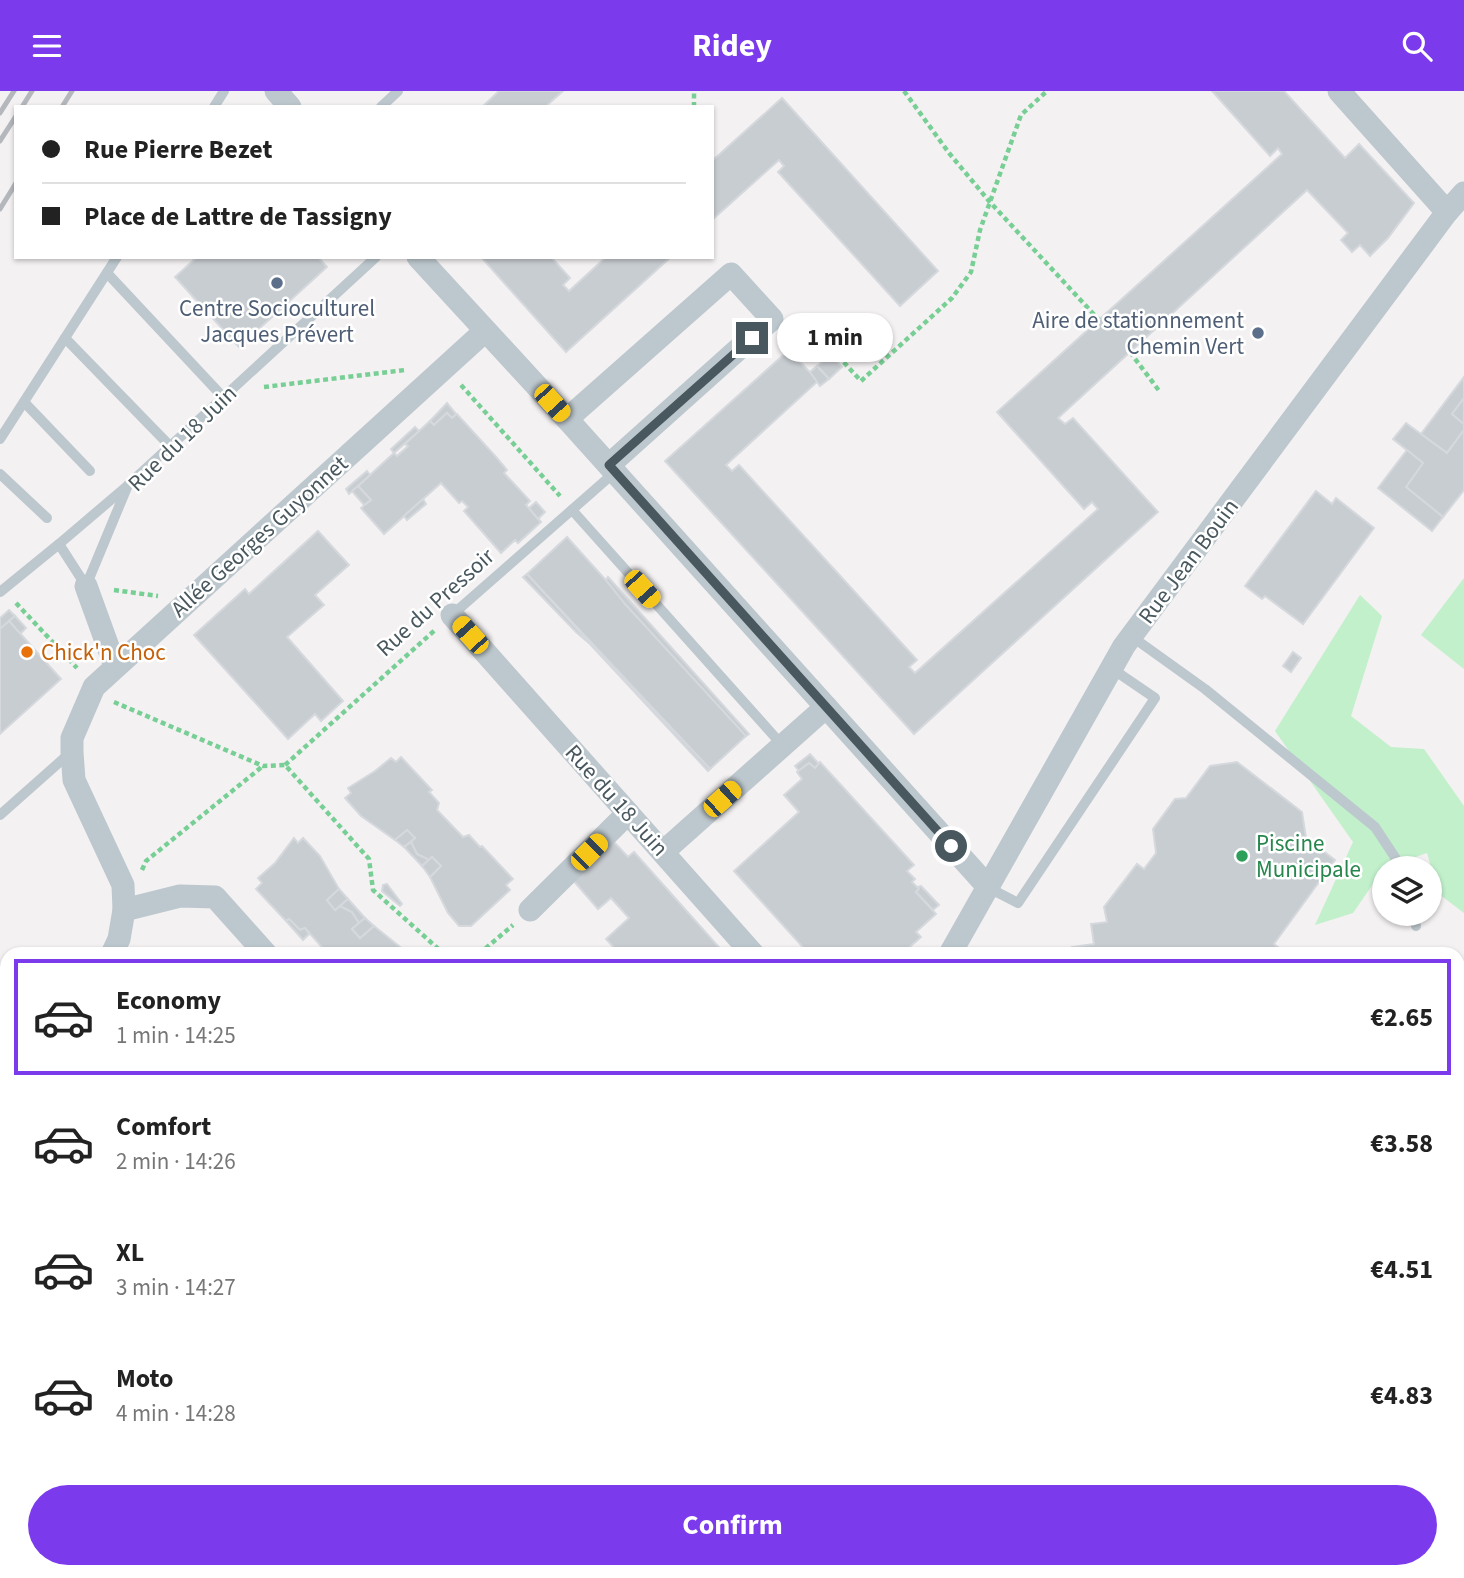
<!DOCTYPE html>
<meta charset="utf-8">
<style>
:root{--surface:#fff;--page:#f6f6f6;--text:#222;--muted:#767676;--line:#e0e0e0;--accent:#7c3aed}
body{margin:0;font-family:"Source Sans 3",sans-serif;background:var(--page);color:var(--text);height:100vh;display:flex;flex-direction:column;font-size:26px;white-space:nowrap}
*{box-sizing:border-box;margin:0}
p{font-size:23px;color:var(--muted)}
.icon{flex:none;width:38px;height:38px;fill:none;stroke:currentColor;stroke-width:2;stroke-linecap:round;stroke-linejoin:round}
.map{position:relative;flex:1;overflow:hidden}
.panel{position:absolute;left:0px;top:856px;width:1465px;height:632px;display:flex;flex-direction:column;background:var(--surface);border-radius:21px 21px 0 0;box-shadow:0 2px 5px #0004}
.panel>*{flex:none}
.guide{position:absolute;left:14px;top:14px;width:700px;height:154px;border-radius:0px;box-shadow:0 2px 5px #0004;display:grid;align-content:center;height:154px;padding:0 28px;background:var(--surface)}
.controls{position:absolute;left:1372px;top:765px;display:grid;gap:14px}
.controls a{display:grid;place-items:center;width:70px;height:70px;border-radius:50%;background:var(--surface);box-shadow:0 2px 5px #0004;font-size:35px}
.end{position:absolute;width:32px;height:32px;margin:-16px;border:9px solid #49585f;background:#fff;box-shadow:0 0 0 4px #fff}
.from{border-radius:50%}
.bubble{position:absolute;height:49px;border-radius:24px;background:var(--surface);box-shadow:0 2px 5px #0004;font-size:23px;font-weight:700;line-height:49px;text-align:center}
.car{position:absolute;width:21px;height:42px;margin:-21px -10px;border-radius:9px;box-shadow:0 0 5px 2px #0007;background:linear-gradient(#f5c518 24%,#345 0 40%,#f5c518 0 76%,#345 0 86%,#f5c518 0)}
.guide b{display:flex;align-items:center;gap:24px;height:66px;font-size:26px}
.guide b+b{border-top:2px solid var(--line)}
.guide i{width:18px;height:18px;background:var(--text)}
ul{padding:12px 0 0;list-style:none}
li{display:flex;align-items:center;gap:21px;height:116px;margin:0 14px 10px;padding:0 14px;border:4px solid transparent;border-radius:0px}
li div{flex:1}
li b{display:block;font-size:26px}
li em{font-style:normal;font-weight:700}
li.active{border-color:var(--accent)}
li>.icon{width:63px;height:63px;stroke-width:1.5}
.button{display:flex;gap:14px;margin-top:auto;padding:14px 28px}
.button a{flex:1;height:80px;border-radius:42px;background:var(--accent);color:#fff;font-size:28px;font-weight:700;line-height:80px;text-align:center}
header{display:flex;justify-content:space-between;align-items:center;height:91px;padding:0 28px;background:var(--accent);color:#fff;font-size:32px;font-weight:700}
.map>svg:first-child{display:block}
.education{fill:#e5e2e4}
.green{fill:#c1f0cb}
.building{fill:#c8cdd1;stroke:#d5d9dd;stroke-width:2}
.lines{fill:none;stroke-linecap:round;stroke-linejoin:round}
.path{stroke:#78cf95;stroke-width:4.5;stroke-dasharray:5 3.5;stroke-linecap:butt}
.service{stroke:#bdc8ce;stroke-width:10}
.minor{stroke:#bdc8ce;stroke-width:23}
.rail{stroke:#b4b8bc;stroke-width:5}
.route{stroke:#49585f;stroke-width:9}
.service-dot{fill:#5c6f8a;stroke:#fff;stroke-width:2.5}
.food-dot{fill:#e8710a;stroke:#fff;stroke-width:2.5}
.leisure-dot{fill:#2e9e5b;stroke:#fff;stroke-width:2.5}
.labels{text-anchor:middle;stroke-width:5;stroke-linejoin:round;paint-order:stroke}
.service-label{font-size:23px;fill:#4e5e75;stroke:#fff}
.street-label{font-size:23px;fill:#49585f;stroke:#fff}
.food-label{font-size:23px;fill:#c56008;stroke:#fff;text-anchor:start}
.leisure-label{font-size:23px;fill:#27864d;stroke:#fff;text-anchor:start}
</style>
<header><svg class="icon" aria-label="menu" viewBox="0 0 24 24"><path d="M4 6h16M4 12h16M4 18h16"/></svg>Ridey<svg class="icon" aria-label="search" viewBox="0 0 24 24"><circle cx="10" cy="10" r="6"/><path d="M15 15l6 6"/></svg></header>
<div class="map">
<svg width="1464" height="1487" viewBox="0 0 1464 1487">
<rect width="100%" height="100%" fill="#f4f1f2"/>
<!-- education -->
<polygon class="education" points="7,1140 7,1353 0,1348 0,1151"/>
<!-- green -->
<g class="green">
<polygon points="1464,487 1464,578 1421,544"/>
<polygon points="1360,504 1382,525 1351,625 1391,656 1424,658 1464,715 1464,822 1439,803 1427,762 1384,777 1353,822 1315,834 1353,751 1275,640"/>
<polygon points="1458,925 1464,929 1464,1192 1458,1202"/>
<polygon points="431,1480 841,1480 848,1487 421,1487"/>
<polygon points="1069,1481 1166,1481 1167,1487 1065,1487"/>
</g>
<!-- building -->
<g class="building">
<polygon points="499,0 563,0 545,16 482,16"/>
<polygon points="1212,0 1284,0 1345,67 1359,53 1414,112 1388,147 1370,165 1360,154 1352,161 1341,149 1348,142 1307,99 1058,327 1065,333 1073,327 1158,421 914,643 665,370 789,259 818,290 726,374 732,380 739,374 917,569 909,576 915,582 1098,418 1092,411 1084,418 997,321 1282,63 1278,57 1270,65"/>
<polygon points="782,7 938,180 900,215 778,81 784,75 779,69 712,129 712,70"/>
<polygon points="197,166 318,166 327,176 239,256 175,186"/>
<polygon points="481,166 551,166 570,187 563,194 569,200 606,166 671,166 566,261"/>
<polygon points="831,263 842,276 829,288 817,275"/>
<polygon points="817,275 829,288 820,295 810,281"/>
<polygon points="1464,286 1464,307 1452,323 1464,333 1464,339 1447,362 1421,343"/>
<polygon points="1464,307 1464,333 1452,323"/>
<polygon points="447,312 456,323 452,327 447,322 434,334 430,330"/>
<polygon points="447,322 452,327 457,323 497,367 507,379 504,382 530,410 526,414 541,431 518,452 515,449 501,462 464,420 468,416 462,410 459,412 441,392 384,443 361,417 371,409 358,395 394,362 397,365 408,355 405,353 430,330 434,334"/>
<polygon points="1406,332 1447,362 1464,339 1464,399 1443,426 1406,396 1423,372 1393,348"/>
<polygon points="415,336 419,340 394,362 391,358"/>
<polygon points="1407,359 1423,372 1406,396 1443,426 1432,440 1378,397"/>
<polygon points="367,380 370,384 349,403 346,398"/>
<polygon points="358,395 371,409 364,414 352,400"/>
<polygon points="1316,400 1332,413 1336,407 1374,437 1303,533 1265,505 1262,508 1245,495"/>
<polygon points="423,408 426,413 407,429 404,425"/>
<polygon points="536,411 545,421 538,428 529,417"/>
<polygon points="318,440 349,474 315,504 324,514 287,546 343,610 321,630 315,623 288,648 194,544 245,498 249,503"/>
<polygon points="567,446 746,645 710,678 527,483"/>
<polygon points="527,483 578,539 710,678 708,680 590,553 576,541 523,486"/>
<polygon points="608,486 749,643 746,645 625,513 606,489"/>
<polygon points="9,519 15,525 0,538 0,527"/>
<polygon points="15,525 26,537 20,543 9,530"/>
<polygon points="9,530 61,588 0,643 0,538"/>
<polygon points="1293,561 1301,567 1291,581 1283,575"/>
<polygon points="810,663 819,673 815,677 809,672 799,680 795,675"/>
<polygon points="401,666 432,699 429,701 439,712 437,719 463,746 469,744 480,756 482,755 513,788 506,794 510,799 471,835 459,835 448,822 430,786 441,775 432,766 429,769 417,763 411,751 415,747 407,739 395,749 361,725 345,707 351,702 348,697 375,680 391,667 396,671"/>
<polygon points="820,671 914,774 907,780 915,788 912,791 919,798 916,801 936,823 916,841 921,846 902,863 809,863 734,780 799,721 784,704 802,688 797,681 809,672 815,677"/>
<polygon points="1237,671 1302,721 1306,747 1335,769 1274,853 1287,863 1074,863 1072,856 1094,853 1091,833 1107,831 1104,816 1137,773 1144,778 1156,762 1153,738 1175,708 1186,707 1210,675"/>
<polygon points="407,739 415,747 404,756 395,749"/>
<polygon points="294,747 298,752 303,747 320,765 339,798 327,809 335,819 340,815 352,821 359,832 352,838 360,847 374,835 409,863 328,863 305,837 300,839 289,828 286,830 256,798 262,792 258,787 275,772"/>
<polygon points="613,750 628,766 634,761 725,863 620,863 606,848 629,827 611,807 598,818 572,788"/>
<polygon points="411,751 417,763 429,769 422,775 404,756"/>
<polygon points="432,766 441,775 430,786 422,775"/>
<polygon points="387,793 402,813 400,815 382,800 383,794"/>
<polygon points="921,795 939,814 933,819 916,801 919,798 918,796"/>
<polygon points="339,798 348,808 335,819 327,809"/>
<polygon points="348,808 365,827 359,832 352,821 340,815"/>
<polygon points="365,827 374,835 360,847 352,838"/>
<polygon points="289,828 300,839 305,837 309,843 303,849 286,830"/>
<polygon points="6,1039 7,1104 2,1112 0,1110 0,1042 4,1044"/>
<polygon points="7,1326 7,1353 0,1348 0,1337"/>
<polygon points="0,1384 7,1389 7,1464 0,1474"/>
<polygon points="56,1480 118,1480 114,1487 52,1487"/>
<polygon points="246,1480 321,1480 328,1485 327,1487 244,1487 242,1486"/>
<polygon points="912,1480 943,1480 939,1487 914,1487 910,1484"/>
<polygon points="987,1480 1026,1480 1022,1487 997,1487"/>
</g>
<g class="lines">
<!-- path -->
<g class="path">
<polyline points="904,0 949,62 989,110 1099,229"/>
<polyline points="694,16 694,0"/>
<polyline points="797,228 801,225 861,290 952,207 971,181 980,139 1021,24 1047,0"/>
<polyline points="1130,261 1160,301"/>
<polyline points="461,294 560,405"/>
<polyline points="264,296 405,279"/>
<polyline points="114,499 158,505"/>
<polyline points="16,512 77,577"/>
<polyline points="114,611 263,675 285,674 369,768 373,799 444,863"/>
<polyline points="285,674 435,539"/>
<polyline points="142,779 146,770 263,675"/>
<polyline points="479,863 513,834"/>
<polyline points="1458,1463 1464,1459"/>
<polyline points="467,1480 477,1487"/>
<polyline points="498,1480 503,1487"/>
<polyline points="516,1480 520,1487"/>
<polyline points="1220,1480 1230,1487"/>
<polyline points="510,1487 513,1480"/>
<polyline points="551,1487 555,1480"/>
<polyline points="573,1487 577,1480"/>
<polyline points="1407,1487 1421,1480"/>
</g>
<!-- service -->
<g class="service">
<polyline points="214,16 224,0"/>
<polyline points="381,16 398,0"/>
<polyline points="107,182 223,306"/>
<polyline points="65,247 170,355"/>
<polyline points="24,311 90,380"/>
<polyline points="0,348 117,166"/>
<polyline points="0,383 47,427"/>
<polyline points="572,419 782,654"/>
<polyline points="59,453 126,396"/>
<polyline points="86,495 128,394 376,166"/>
<polyline points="0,501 59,453 86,495"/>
<polyline points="452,524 615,381"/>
<polyline points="1131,545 1205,598 1375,736 1402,777"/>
<polyline points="0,724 71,661"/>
<polyline points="989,797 1018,812 1155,607 1111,577"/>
<polyline points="1414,822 1416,835"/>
</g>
<!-- minor -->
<g class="minor">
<polyline points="276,0 290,16"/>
<polyline points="1339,0 1447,121"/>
<polyline points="418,166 567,328 989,797"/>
<polyline points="567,328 731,183 772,228 609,374"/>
<polyline points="86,495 115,575"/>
<polyline points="452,524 753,863"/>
<polyline points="663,761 826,616"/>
<polyline points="124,819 180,805 215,806 266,863"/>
<polyline points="530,819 628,722"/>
<polyline points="112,863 119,848 124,819 123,794 74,689 72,661 72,647 94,596 485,240"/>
<polyline points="950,863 1124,555 1447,121 1464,102"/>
<polyline points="0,955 7,953"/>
<polyline points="169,1487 174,1480"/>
</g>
<!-- rail -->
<g class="rail">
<polyline points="22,16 32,0"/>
<polyline points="62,16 72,0"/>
<polyline points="0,22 14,0"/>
<polyline points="0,50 16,25"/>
<polyline points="0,118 16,92"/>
</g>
</g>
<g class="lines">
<!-- route -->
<polyline class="route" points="752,247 609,374 951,755"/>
</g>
<!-- markers -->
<g class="service-dot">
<circle cx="277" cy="192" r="7"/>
<circle cx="1258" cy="242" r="7"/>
</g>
<circle class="food-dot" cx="27" cy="561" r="7"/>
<circle class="leisure-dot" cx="1242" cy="765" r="7"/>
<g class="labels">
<!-- service labels -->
<g class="service-label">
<text x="277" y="225">Centre Socioculturel<tspan x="277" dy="26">Jacques Prévert</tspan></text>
<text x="1244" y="237" text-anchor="end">Aire de stationnement<tspan x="1244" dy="26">Chemin Vert</tspan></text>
</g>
<!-- street labels -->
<g class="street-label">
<text transform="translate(182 347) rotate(-44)" y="8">Rue du 18 Juin</text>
<text transform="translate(259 445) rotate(-42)" y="8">Allée Georges Guyonnet</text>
<text transform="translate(1188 470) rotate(-53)" y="8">Rue Jean Bouin</text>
<text transform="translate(435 511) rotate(-42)" y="8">Rue du Pressoir</text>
<text transform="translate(617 709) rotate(48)" y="8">Rue du 18 Juin</text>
</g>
<!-- food labels -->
<g class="food-label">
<text x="41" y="569">Chick'n Choc</text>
</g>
<!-- leisure labels -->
<g class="leisure-label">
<text x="1256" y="760">Piscine<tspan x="1256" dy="26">Municipale</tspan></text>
</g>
</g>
</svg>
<div class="controls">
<a><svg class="icon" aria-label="layers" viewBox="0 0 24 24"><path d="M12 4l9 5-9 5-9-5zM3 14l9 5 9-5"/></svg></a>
</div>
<i class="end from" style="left:951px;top:755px"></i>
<i class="end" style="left:752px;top:247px"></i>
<div class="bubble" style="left:777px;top:222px;width:116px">1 min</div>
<i class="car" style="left:552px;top:312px;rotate:138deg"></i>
<i class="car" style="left:642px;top:498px;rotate:138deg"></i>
<i class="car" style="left:470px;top:544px;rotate:318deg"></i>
<i class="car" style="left:722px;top:708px;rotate:48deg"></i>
<i class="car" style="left:589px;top:761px;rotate:45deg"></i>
<div class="guide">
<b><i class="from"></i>Rue Pierre Bezet</b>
<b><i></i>Place de Lattre de Tassigny</b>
</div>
<section class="panel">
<ul>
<li class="active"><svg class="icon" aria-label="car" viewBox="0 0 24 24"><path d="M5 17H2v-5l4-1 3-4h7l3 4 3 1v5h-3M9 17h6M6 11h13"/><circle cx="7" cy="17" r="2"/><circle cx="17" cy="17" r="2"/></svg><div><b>Economy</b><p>1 min · 14:25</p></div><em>€2.65</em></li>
<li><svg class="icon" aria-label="car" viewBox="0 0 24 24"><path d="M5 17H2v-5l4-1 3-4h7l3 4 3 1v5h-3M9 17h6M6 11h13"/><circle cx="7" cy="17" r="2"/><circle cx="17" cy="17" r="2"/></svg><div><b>Comfort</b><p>2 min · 14:26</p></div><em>€3.58</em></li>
<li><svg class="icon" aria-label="car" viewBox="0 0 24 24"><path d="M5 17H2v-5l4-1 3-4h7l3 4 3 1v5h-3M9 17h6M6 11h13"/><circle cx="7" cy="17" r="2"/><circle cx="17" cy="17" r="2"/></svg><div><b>XL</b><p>3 min · 14:27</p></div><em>€4.51</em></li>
<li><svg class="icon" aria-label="car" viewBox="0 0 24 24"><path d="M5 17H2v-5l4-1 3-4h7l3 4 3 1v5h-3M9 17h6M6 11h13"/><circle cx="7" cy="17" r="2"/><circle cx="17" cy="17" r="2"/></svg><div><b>Moto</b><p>4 min · 14:28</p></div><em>€4.83</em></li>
</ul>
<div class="button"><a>Confirm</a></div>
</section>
</div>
